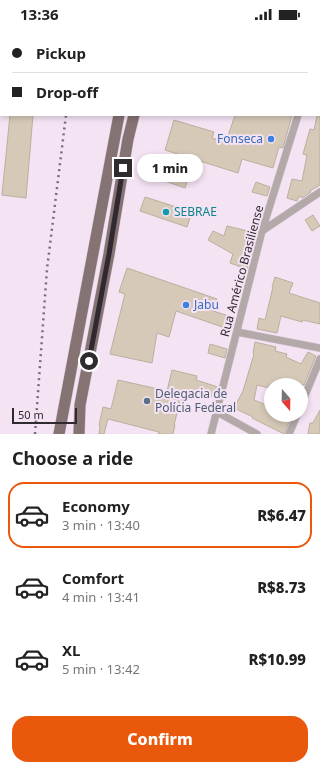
<!DOCTYPE html>
<meta charset="utf-8">
<style>
:root{--surface:#fff;--page:#f6f6f6;--text:#222;--muted:#767676;--line:#e0e0e0;--accent:#ea580c}
body{margin:0;font-family:"Noto Sans",sans-serif;background:var(--page);color:var(--text);height:100vh;display:flex;flex-direction:column;font-size:15px;white-space:nowrap}
*{box-sizing:border-box;margin:0}
p{font-size:13px;color:var(--muted)}
.icon{flex:none;width:22px;height:22px;fill:none;stroke:currentColor;stroke-width:2;stroke-linecap:round;stroke-linejoin:round}
.map{position:relative;height:406px;overflow:hidden}
.details{display:flex;flex-direction:column;background:var(--surface);flex:1}
.details>*{flex:none}
.banner{position:absolute;left:0px;top:0px;width:320px;height:88px;box-shadow:0 2px 6px #0003;display:grid;align-content:center;height:88px;padding:0 12px;background:var(--surface)}
.needle{width:26px;rotate:160deg}
.controls{position:absolute;left:264px;top:350px;display:grid;gap:8px}
.controls a{display:grid;place-items:center;width:44px;height:44px;border-radius:50%;background:var(--surface);box-shadow:0 2px 6px #0003;font-size:20px}
.scale{position:absolute;left:12px;bottom:10px;width:65px;box-sizing:border-box;padding-left:4px;border:2px solid #302a30;border-top:0;font-size:11px;line-height:14px;white-space:nowrap;color:#302a30;-webkit-text-stroke:3px #f4e3f3;paint-order:stroke}
.end{position:absolute;width:18px;height:18px;margin:-9px;border:5px solid #302a30;background:#fff;box-shadow:0 0 0 2px #fff}
.from{border-radius:50%}
.bubble{position:absolute;height:28px;border-radius:14px;background:var(--surface);box-shadow:0 2px 6px #0003;font-size:13px;font-weight:800;line-height:28px;text-align:center}
.banner b{display:flex;align-items:center;gap:14px;height:38px;font-size:15px}
.banner b+b{border-top:1px solid var(--line)}
.banner i{width:10px;height:10px;background:var(--text)}
ul{padding:0;list-style:none}
li{display:flex;align-items:center;gap:12px;height:66px;margin:0 8px 6px;padding:0 4px;border:2px solid transparent;border-radius:16px}
li div{flex:1}
li b{display:block;font-size:15px}
li em{font-style:normal;font-weight:800}
li.current{border-color:var(--accent)}
li>.icon{width:36px;height:36px;stroke-width:1.5}
h2{padding:0 12px;font-size:18px;line-height:48px}
.action{display:flex;gap:8px;margin-top:auto;padding:8px 12px}
.action a{flex:1;height:46px;border-radius:16px;background:var(--accent);color:#fff;font-size:16px;font-weight:800;line-height:46px;text-align:center}
.status{display:flex;justify-content:space-between;align-items:center;height:28px;padding:0 20px;background:var(--surface);direction:ltr}
.status svg{height:11px;fill:currentColor}
.map>svg:first-child{display:block}
.building{fill:#d6c9b8;stroke:#bbaf9e}
.lines{fill:none;stroke-linecap:round;stroke-linejoin:round}
.street-casing{stroke:#d1c2d0;stroke-width:8}
.primary-casing{stroke:#d1c2d0;stroke-width:12}
.street{stroke:#b3a9a9;stroke-width:7}
.primary{stroke:#857273;stroke-width:11}
.rail{stroke:#776d77;stroke-width:2.5;stroke-dasharray:2 4;stroke-linecap:butt}
.route{stroke:#302a30;stroke-width:5}
.shop-dot{fill:#3f7fe0;stroke:#f4e3f3;stroke-width:1.5}
.culture-dot{fill:#0f9aa8;stroke:#f4e3f3;stroke-width:1.5}
.service-dot{fill:#5c6f8a;stroke:#f4e3f3;stroke-width:1.5}
.labels{text-anchor:middle;stroke-width:4;stroke-linejoin:round;paint-order:stroke}
.shop-label{font-size:12px;fill:#366cbe;stroke:#f4e3f3;text-anchor:end}
.culture-label{font-size:12px;fill:#0d838f;stroke:#f4e3f3;text-anchor:start}
.street-label{font-size:12px;fill:#302a30;stroke:#f4e3f3}
.service-label{font-size:12px;fill:#4e5e75;stroke:#f4e3f3;text-anchor:start}
</style>
<div class="status"><b>13:36</b><svg viewBox="0 0 49 12"><path d="M0 12V9h3v3zM5 12V6h3v6zM10 12V3h3v9zM15 12V0h3v12zM26 1h20v11H26zM47 4h2v5h-2z"/></svg></div>
<div class="map">
<svg width="320" height="406" viewBox="0 0 320 406">
<rect width="100%" height="100%" fill="#f4e3f3"/>
<!-- building -->
<g class="building">
<polygon points="10,87 33,87 26,170 2,167"/>
<polygon points="235,87 292,87 283,120 279,119 273,140 242,131 238,145 165,122 174,92 214,104 212,110 226,114"/>
<polygon points="317,88 320,88 320,157 310,163 311,164 302,170 299,168 297,173 287,170 292,151 302,153 307,127 303,126 310,101 314,102"/>
<polygon points="150,131 190,145 185,160 145,146"/>
<polygon points="256,154 270,159 267,168 252,164"/>
<polygon points="145,169 192,184 187,199 140,183"/>
<polygon points="313,187 320,198 312,203 305,192"/>
<polygon points="227,198 256,205 247,241 230,235 233,226 208,212 213,203 224,208"/>
<polygon points="127,240 217,271 213,283 235,290 231,302 176,283 169,309 157,305 152,335 110,326 125,266 119,264"/>
<polygon points="275,249 293,255 289,265 320,275 320,296 303,292 302,294 281,288 277,305 257,301 259,290 265,292 273,259 272,259"/>
<polygon points="255,314 276,319 275,323 287,326 286,329 301,336 308,324 316,328 304,357 269,357 269,360 257,357 254,372 271,379 271,387 292,387 284,406 252,390 253,389 234,380 243,363 254,326 253,325"/>
<polygon points="210,316 227,321 225,330 208,325"/>
<polygon points="172,342 197,348 196,352 218,359 215,369 198,364 198,365 183,362 174,397 175,397 173,406 158,406 159,404 108,391 104,406 99,406 100,397 99,397 103,379 111,381 118,352 167,363"/>
<polygon points="320,382 320,406 308,406 310,395 313,395"/>
</g>
<g class="lines">
<!-- street casing -->
<g class="street-casing">
<g id="street">
<polyline points="239,0 242,1"/>
<polyline points="284,0 287,1"/>
<polyline points="248,1 248,0"/>
<polyline points="319,19 320,15"/>
<polyline points="262,203 320,164"/>
<polyline points="237,304 320,320"/>
<polyline points="301,377 320,331"/>
<polyline points="217,384 257,406"/>
<polyline points="211,406 262,203 298,87"/>
<polyline points="289,406 297,387"/>
</g>
</g>
<!-- primary casing -->
<g class="primary-casing">
<g id="primary">
<polyline points="122,0 122,1"/>
<polyline points="160,1 160,0"/>
<polyline points="59,406 119,87"/>
<polyline points="79,406 80,377 109,226 128,111 134,87"/>
</g>
</g>
<!-- street -->
<use href="#street" class="street"/>
<!-- primary -->
<use href="#primary" class="primary"/>
<!-- rail -->
<g class="rail">
<polyline points="76,1 76,0"/>
<polyline points="35,406 47,241 66,87"/>
</g>
</g>
<g class="lines">
<!-- route -->
<polyline class="route" points="89,333 109,226 123,140"/>
</g>
<!-- markers -->
<g class="shop-dot">
<circle cx="271" cy="111" r="4"/>
<circle cx="186" cy="277" r="4"/>
</g>
<circle class="culture-dot" cx="166" cy="184" r="4"/>
<circle class="service-dot" cx="147" cy="373" r="4"/>
<g class="labels">
<!-- shop labels -->
<g class="shop-label">
<text x="263" y="115">Fonseca</text>
<text x="194" y="281" text-anchor="start">Jabu</text>
</g>
<!-- culture labels -->
<g class="culture-label">
<text x="174" y="188">SEBRAE</text>
</g>
<!-- street labels -->
<g class="street-label">
<text transform="translate(242 243) rotate(-75)" y="4">Rua Américo Brasiliense</text>
</g>
<!-- service labels -->
<g class="service-label">
<text x="155" y="370">Delegacia de<tspan x="155" dy="14">Polícia Federal</tspan></text>
</g>
</g>
</svg>
<div class="controls">
<a><svg class="needle" viewBox="-14 -14 28 28"><path d="M0-13l5 13h-10z" fill="#e53935"/><path d="M0 13l5-13h-10z" fill="#767676"/></svg></a>
</div>
<div class="scale">50 m</div>
<i class="end from" style="left:89px;top:333px"></i>
<i class="end" style="left:123px;top:140px"></i>
<div class="bubble" style="left:137px;top:126px;width:66px">1 min</div>
<div class="banner">
<b><i class="from"></i>Pickup</b>
<b><i></i>Drop-off</b>
</div>
</div>
<section class="details">
<h2>Choose a ride</h2>
<ul>
<li class="current"><svg class="icon" aria-label="car" viewBox="0 0 24 24"><path d="M5 17H2v-5l4-1 3-4h7l3 4 3 1v5h-3M9 17h6M6 11h13"/><circle cx="7" cy="17" r="2"/><circle cx="17" cy="17" r="2"/></svg><div><b>Economy</b><p>3 min · 13:40</p></div><em>R$6.47</em></li>
<li><svg class="icon" aria-label="car" viewBox="0 0 24 24"><path d="M5 17H2v-5l4-1 3-4h7l3 4 3 1v5h-3M9 17h6M6 11h13"/><circle cx="7" cy="17" r="2"/><circle cx="17" cy="17" r="2"/></svg><div><b>Comfort</b><p>4 min · 13:41</p></div><em>R$8.73</em></li>
<li><svg class="icon" aria-label="car" viewBox="0 0 24 24"><path d="M5 17H2v-5l4-1 3-4h7l3 4 3 1v5h-3M9 17h6M6 11h13"/><circle cx="7" cy="17" r="2"/><circle cx="17" cy="17" r="2"/></svg><div><b>XL</b><p>5 min · 13:42</p></div><em>R$10.99</em></li>
</ul>
<div class="action"><a>Confirm</a></div>
</section>
